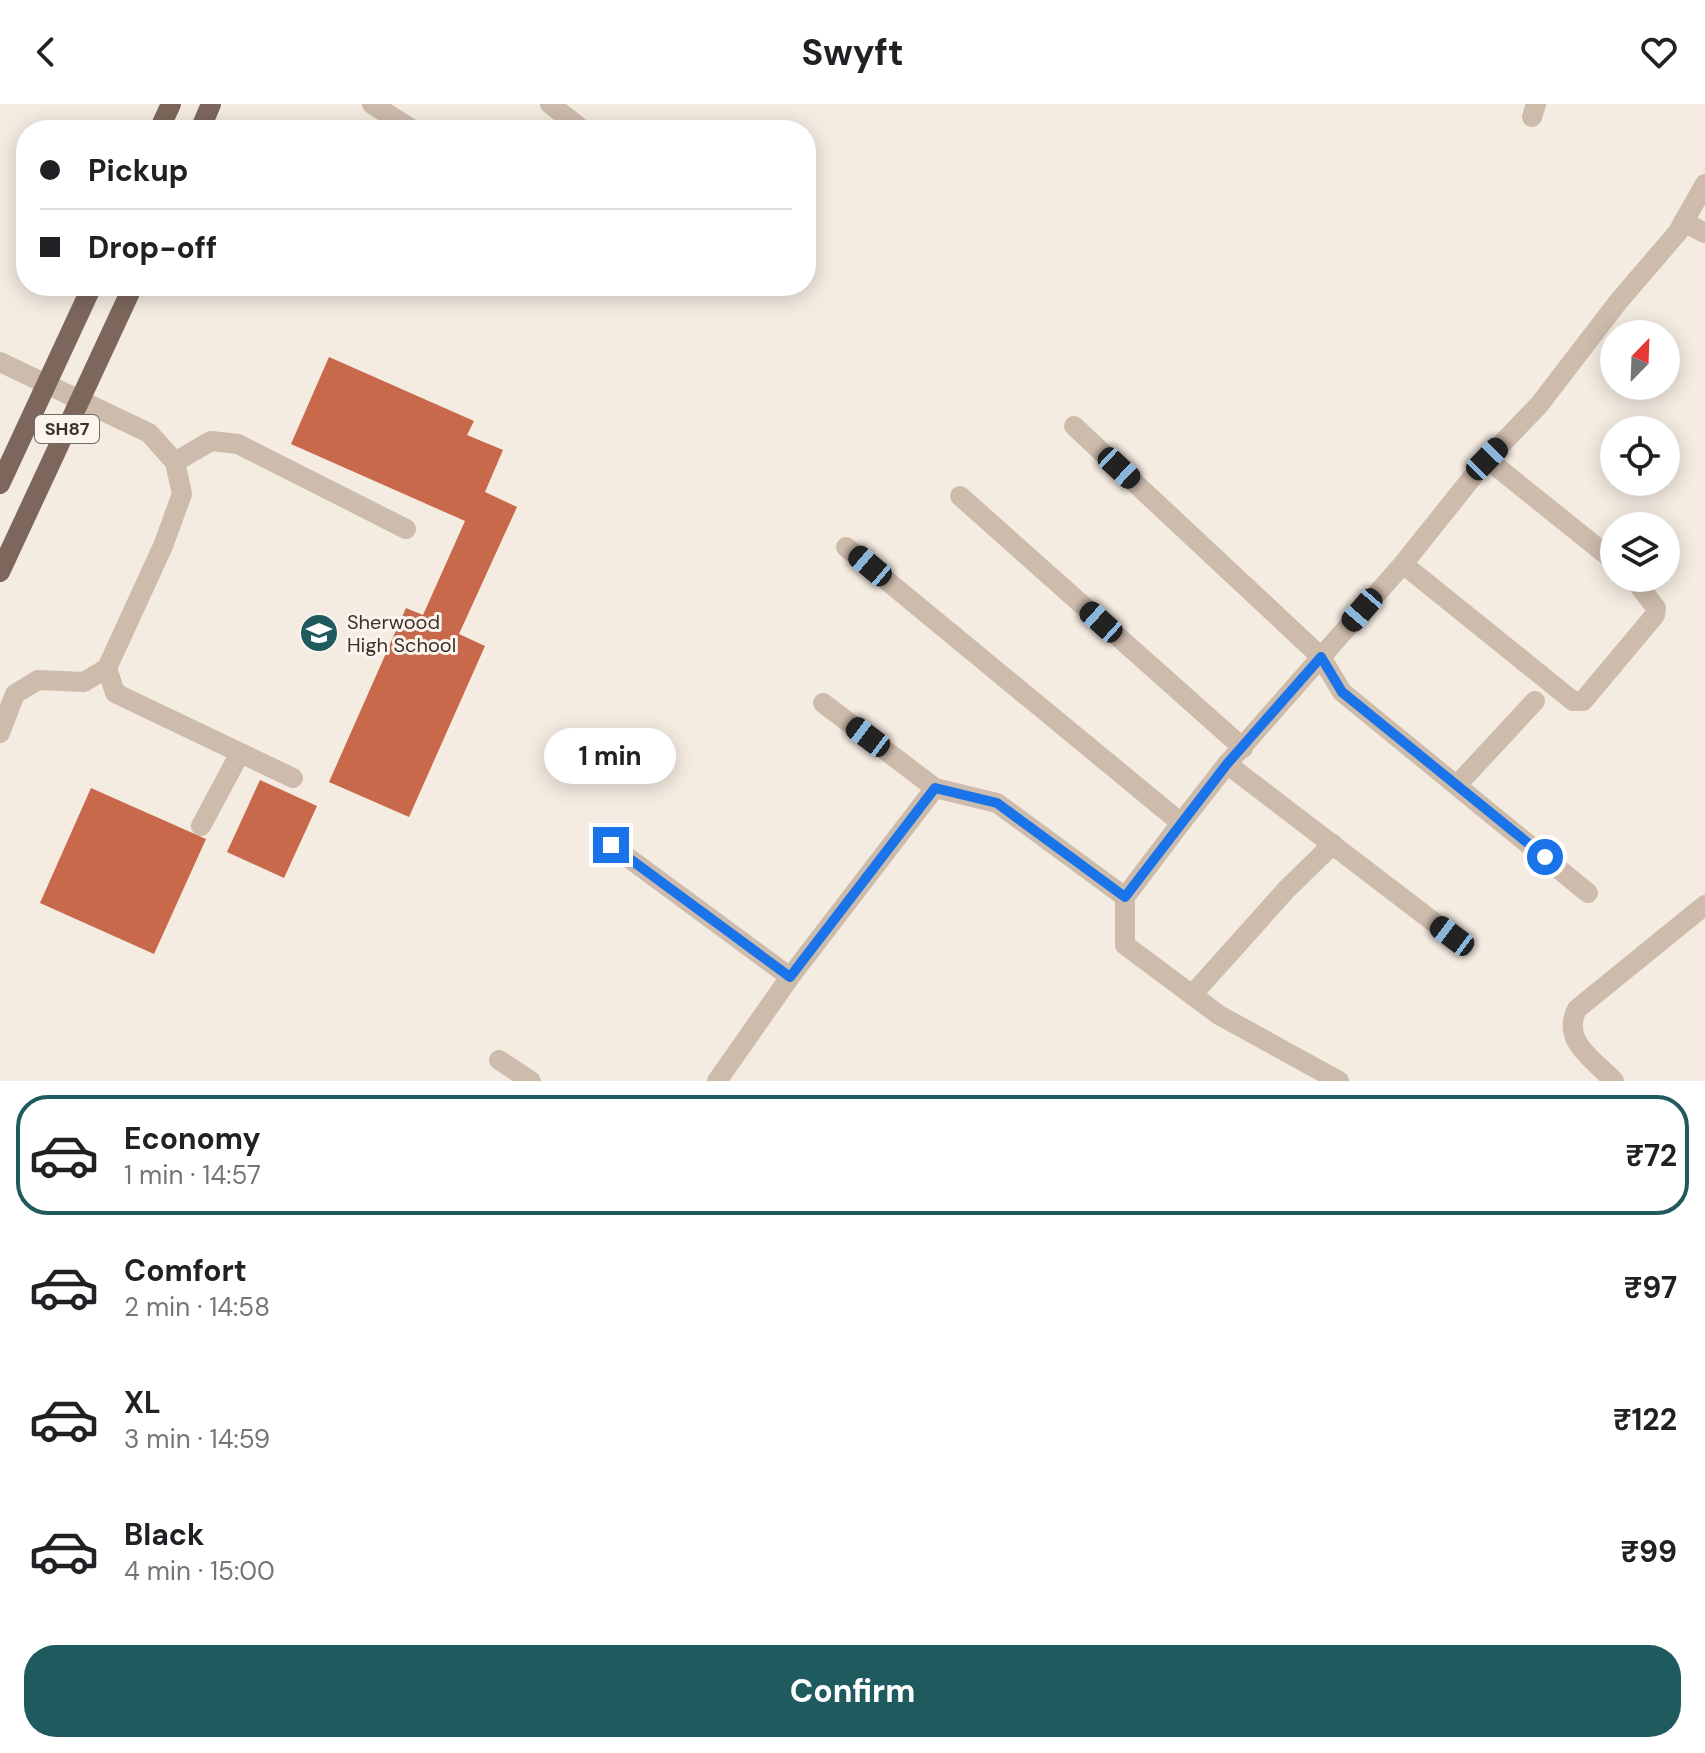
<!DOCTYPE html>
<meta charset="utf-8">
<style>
:root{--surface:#fff;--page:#f6f6f6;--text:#202124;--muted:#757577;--line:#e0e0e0;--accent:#1f5a5e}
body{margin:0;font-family:"DM Sans",sans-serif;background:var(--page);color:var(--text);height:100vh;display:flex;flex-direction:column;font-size:30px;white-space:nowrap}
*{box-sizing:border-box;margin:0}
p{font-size:26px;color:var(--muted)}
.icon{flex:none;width:44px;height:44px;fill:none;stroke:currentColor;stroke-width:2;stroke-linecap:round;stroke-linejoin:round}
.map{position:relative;height:977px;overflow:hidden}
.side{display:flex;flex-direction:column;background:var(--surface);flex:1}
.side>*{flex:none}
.top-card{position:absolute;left:16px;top:16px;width:800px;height:176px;border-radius:32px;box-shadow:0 4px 20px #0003;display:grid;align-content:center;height:176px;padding:0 24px;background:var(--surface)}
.needle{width:52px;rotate:23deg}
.tools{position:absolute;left:1600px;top:216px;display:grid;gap:16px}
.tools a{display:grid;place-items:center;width:80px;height:80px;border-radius:50%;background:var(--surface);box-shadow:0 4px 20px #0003;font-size:40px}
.end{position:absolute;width:36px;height:36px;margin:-18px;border:10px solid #1a73e8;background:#fff;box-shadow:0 0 0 4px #fff}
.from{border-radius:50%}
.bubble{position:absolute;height:56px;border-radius:28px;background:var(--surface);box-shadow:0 4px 20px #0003;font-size:26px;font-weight:700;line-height:56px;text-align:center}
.car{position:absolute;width:24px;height:48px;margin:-24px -12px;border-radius:10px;box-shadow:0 0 6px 2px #0007;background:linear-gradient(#222 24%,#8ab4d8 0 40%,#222 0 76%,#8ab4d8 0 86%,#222 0)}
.top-card b{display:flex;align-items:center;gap:28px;height:76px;font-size:30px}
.top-card b+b{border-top:2px solid var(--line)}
.top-card i{width:20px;height:20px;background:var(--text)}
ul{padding:14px 0 0;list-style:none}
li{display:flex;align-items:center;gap:24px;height:120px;margin:0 16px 12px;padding:0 8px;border:4px solid transparent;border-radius:32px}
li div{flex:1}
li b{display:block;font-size:30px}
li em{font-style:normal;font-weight:700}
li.current{border-color:var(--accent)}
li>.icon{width:72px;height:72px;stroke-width:1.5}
.primary-button{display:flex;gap:16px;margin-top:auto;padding:16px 24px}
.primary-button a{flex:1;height:92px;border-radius:32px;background:var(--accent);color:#fff;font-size:32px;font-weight:700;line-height:92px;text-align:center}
header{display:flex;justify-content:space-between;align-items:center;height:104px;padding:0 24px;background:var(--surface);font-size:36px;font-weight:700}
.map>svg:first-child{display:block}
.building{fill:#c8694b}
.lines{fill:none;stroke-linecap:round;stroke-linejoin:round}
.minor{stroke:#cdbbac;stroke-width:20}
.major{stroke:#7d675c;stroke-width:20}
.route{stroke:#1a73e8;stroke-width:10}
.labels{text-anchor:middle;stroke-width:6;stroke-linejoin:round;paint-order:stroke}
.shield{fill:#fbf5ee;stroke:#756b66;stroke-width:2}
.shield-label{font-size:18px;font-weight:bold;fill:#3b302b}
.poi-label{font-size:20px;fill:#3b302b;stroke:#fbf5ee;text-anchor:start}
</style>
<header><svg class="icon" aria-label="back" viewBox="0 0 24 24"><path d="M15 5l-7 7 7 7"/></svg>Swyft<svg class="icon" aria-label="heart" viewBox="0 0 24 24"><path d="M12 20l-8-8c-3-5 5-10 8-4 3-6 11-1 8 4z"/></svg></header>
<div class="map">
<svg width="1705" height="977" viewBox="0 0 1705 977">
<rect width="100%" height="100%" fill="#f4ebe1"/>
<!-- building -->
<g class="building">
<polygon points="329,253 474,317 467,331 503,346 485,388 517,403 459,530 485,542 409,713 329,678 406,504 423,511 465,417 291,340"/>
<polygon points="260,676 317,702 284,774 227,748"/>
<polygon points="91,684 206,735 154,850 40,799"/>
</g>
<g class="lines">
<!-- minor -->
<g class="minor">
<polyline points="372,0 413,26"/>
<polyline points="550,0 583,26"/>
<polyline points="1532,13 1536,0"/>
<polyline points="1683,118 1705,129"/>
<polyline points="0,258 149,329 175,358 182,390 163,442 107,564 84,578 38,576 15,590 0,629"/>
<polyline points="1074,322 1321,553 1342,588 1588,789"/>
<polyline points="1487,355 1614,457"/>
<polyline points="175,358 211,337 238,340 406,425"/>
<polyline points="960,392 1243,644"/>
<polyline points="846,443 1181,719"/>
<polyline points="1403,460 1573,597 1583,597 1655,511 1656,504 1633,474"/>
<polyline points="107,564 115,589 293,674"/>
<polyline points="823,599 935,684 997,699 1125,793"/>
<polyline points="1227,660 1452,832"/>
<polyline points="1457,681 1535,597"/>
<polyline points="201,722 240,649"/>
<polyline points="611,741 790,873"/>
<polyline points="1192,891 1286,786 1333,740"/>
<polyline points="499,956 531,977"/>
<polyline points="717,977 790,873 935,684"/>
<polyline points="1339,977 1219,911 1125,841 1125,793 1181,719 1227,660 1403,460 1487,355 1539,301 1618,198 1678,128 1705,80"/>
<path d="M1614,977C1593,955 1561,937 1577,905L1705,801"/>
</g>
<!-- major -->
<g class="major">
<polyline points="159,26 171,0"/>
<polyline points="200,26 211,0"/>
<polyline points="0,380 92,182"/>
<polyline points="0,468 133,182"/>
</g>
</g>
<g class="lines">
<!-- route -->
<polyline class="route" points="611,741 790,873 935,684 997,699 1125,793 1227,660 1321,553 1342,588 1545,753"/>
</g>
<!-- icons -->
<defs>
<g id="school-disc" transform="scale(2)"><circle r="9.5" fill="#1f5a5e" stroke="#fbf5ee"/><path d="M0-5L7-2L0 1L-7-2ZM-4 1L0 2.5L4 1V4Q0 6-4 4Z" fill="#fff"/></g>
</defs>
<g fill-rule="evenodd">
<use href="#school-disc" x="319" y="529"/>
</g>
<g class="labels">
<!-- shield labels -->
<rect class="shield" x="35" y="311" width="64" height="28" rx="6"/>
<g class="shield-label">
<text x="67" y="331">SH87</text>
</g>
<!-- poi labels -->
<g class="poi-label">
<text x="347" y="525">Sherwood<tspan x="347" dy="23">High School</tspan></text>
</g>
</g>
</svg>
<div class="tools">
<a><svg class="needle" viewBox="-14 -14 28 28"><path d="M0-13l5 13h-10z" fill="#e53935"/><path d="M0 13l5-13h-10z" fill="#757577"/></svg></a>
<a><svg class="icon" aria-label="locate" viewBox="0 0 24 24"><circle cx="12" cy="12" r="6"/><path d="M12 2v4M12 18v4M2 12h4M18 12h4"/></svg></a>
<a><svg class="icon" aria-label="layers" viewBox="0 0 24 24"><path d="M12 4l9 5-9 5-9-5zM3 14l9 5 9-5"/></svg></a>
</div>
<i class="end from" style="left:1545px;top:753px"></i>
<i class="end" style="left:611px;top:741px"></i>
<div class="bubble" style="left:544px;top:624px;width:132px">1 min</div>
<i class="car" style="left:1487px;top:355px;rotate:44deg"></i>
<i class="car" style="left:1119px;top:364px;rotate:133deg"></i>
<i class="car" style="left:870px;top:462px;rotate:310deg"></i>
<i class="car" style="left:1362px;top:506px;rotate:221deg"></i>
<i class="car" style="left:1101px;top:518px;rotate:312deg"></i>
<i class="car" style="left:868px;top:633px;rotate:307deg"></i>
<i class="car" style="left:1452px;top:832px;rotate:307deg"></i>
<div class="top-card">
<b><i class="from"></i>Pickup</b>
<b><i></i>Drop-off</b>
</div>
</div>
<section class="side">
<ul>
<li class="current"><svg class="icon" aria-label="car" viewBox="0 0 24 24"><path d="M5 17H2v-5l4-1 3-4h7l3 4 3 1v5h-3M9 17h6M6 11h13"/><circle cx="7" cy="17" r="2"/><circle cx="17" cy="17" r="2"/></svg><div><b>Economy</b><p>1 min · 14:57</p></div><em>₹72</em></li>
<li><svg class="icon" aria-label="car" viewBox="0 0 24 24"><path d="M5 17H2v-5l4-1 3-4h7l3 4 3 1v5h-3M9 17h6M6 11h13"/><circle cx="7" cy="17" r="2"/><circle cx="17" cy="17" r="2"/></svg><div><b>Comfort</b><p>2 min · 14:58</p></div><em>₹97</em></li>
<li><svg class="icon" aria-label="car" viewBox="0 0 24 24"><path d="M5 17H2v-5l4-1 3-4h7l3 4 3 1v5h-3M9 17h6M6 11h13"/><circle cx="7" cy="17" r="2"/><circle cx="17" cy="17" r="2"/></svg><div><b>XL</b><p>3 min · 14:59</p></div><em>₹122</em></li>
<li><svg class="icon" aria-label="car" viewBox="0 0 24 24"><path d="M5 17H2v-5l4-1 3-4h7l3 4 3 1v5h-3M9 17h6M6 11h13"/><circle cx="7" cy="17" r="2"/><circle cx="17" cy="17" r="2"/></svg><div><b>Black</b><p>4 min · 15:00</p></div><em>₹99</em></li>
</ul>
<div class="primary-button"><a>Confirm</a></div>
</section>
